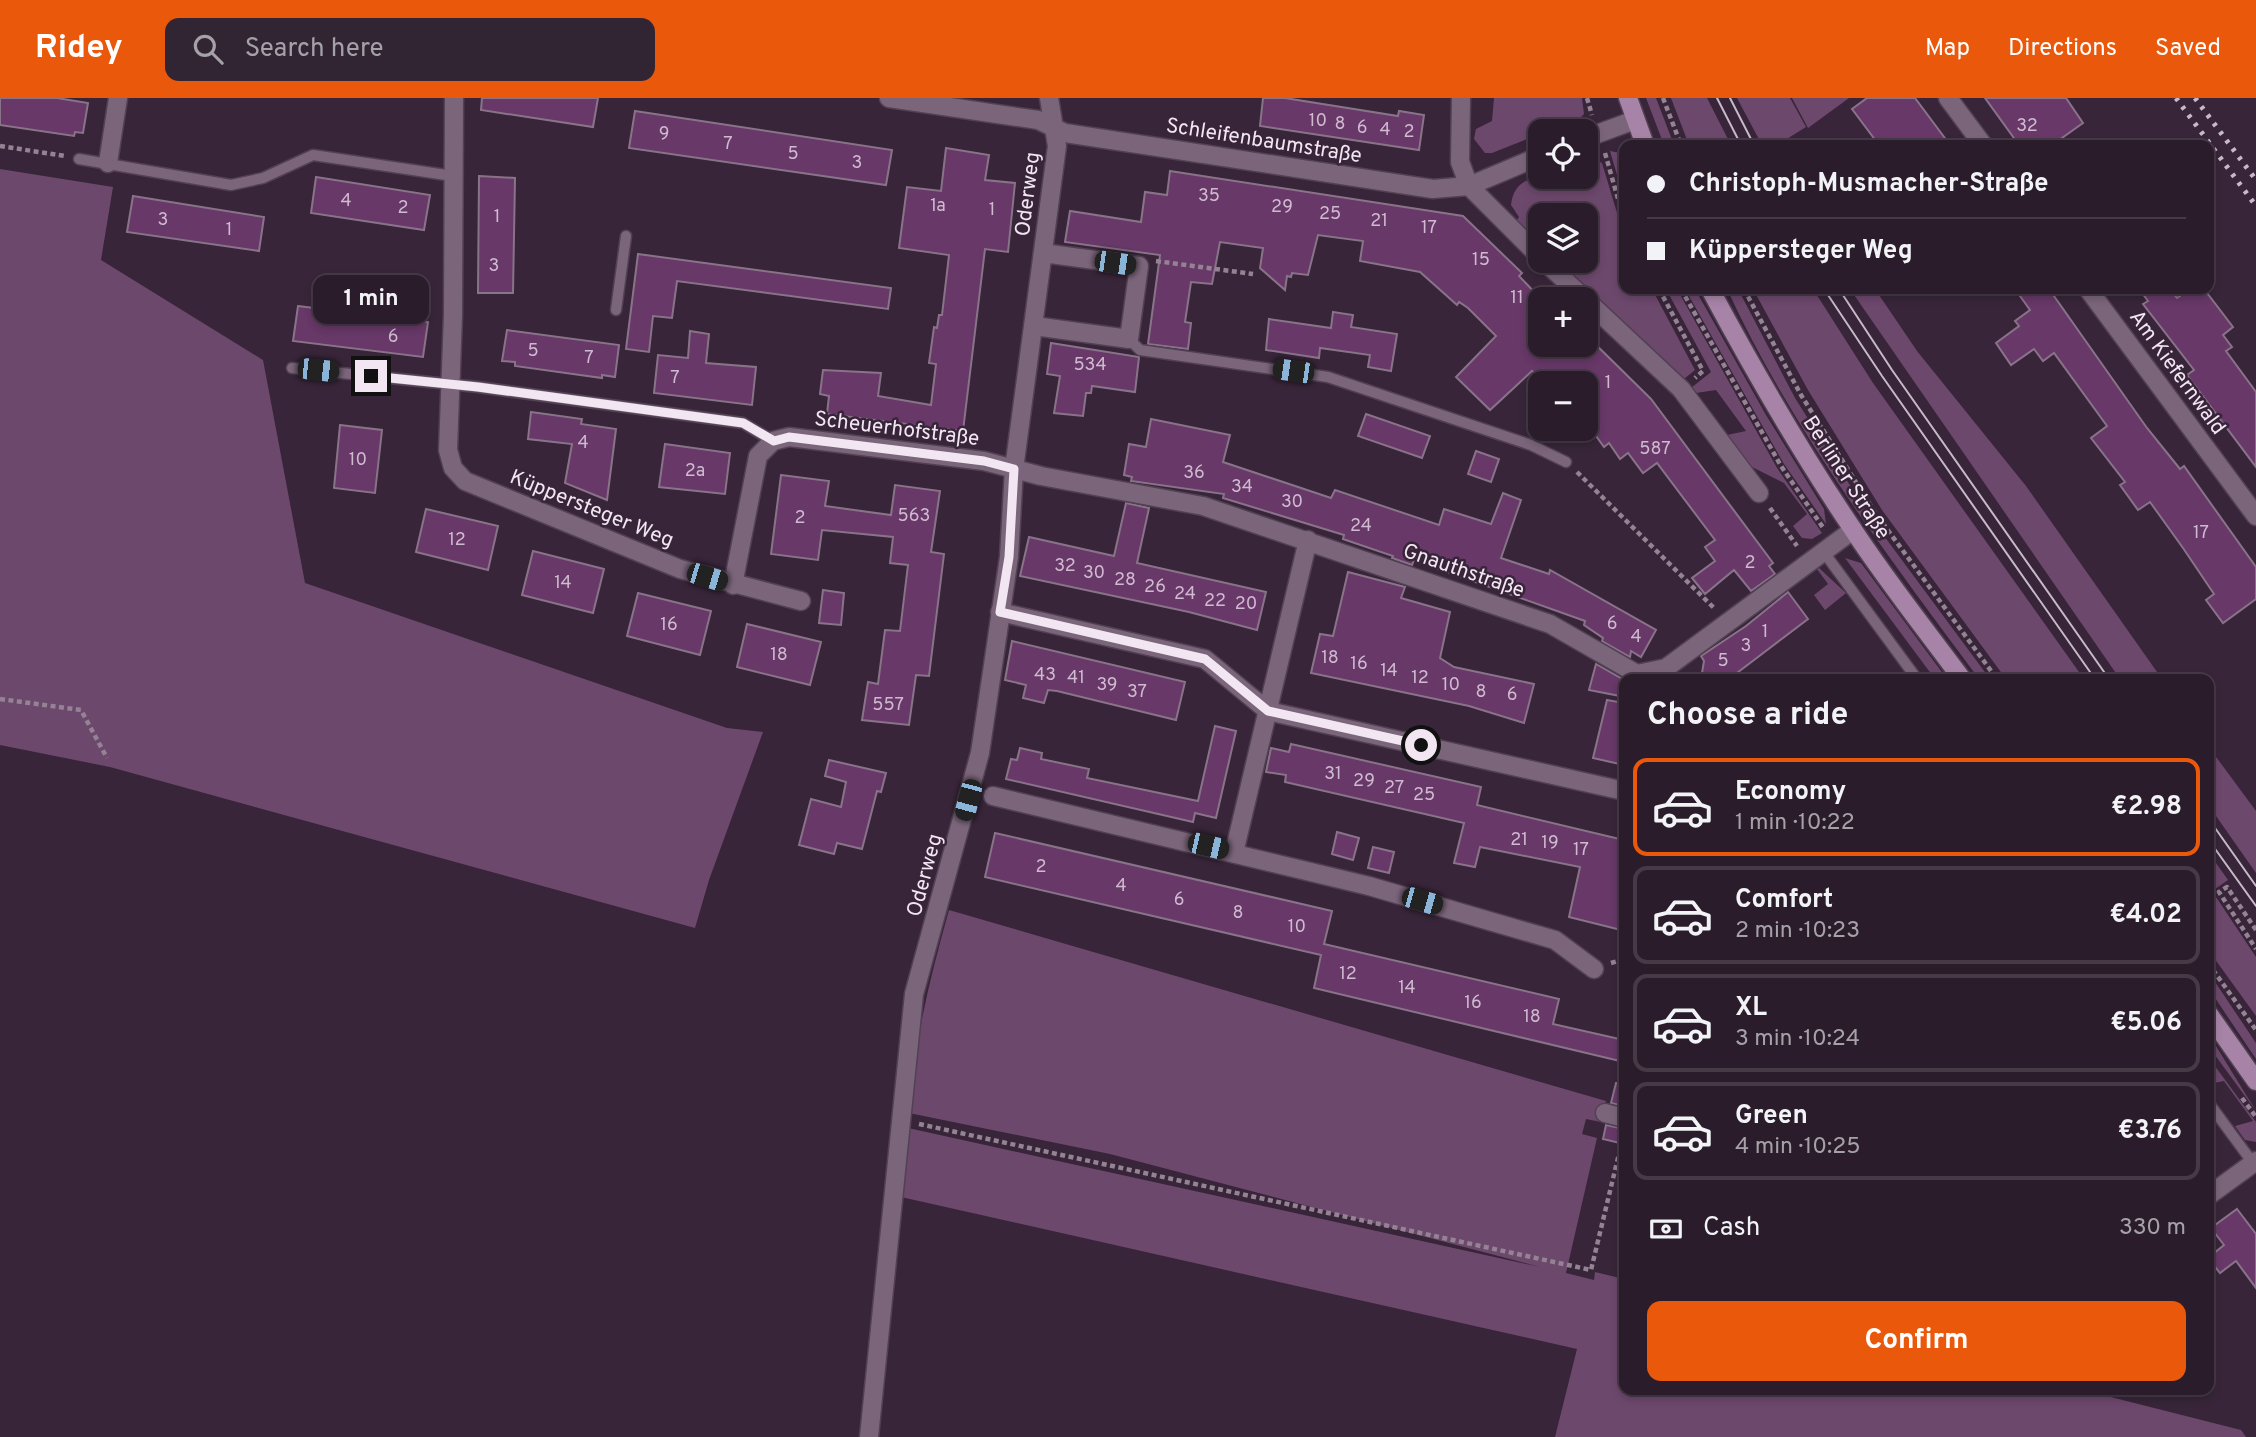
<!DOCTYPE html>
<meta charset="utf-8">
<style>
:root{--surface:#2a1c2b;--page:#322533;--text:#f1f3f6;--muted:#a5a1a9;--line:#463a47;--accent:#ea580c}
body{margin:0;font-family:Overpass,sans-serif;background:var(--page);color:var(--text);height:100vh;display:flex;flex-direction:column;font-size:26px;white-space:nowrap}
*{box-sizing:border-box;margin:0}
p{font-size:23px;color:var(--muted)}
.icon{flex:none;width:38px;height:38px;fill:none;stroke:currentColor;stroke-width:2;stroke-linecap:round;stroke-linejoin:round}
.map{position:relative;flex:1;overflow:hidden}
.sheet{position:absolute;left:1619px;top:576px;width:595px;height:721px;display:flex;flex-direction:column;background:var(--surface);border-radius:14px;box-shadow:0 4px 10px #0003,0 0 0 2px var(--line)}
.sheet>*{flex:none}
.banner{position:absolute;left:1619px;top:42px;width:595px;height:154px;border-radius:14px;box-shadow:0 4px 10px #0003,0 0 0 2px var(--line);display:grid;align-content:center;height:154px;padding:0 28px;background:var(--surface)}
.tools{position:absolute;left:1528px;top:21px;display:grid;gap:14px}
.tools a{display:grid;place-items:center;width:70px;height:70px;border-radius:14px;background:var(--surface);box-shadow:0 4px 10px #0003,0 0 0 2px var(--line);font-size:35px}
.end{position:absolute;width:32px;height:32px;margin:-16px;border:9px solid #f2e6f2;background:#111;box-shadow:0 0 0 4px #111}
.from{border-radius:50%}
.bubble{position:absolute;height:49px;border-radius:14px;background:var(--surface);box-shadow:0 4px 10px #0003,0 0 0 2px var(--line);font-size:23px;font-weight:700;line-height:49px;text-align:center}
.car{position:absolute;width:21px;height:42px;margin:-21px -10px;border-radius:9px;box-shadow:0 0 5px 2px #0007;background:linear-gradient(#222 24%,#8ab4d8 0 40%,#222 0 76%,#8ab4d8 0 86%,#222 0)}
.banner b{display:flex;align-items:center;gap:24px;height:66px;font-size:26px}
.banner b+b{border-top:2px solid var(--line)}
.banner i{width:18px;height:18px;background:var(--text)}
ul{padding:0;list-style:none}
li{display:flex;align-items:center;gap:21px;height:98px;margin:0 14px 10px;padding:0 14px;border:4px solid var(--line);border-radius:14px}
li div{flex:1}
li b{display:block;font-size:26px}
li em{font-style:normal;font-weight:700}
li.on{border-color:var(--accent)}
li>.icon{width:63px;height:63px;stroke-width:1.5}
h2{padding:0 28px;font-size:32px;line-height:84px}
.pay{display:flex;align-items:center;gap:18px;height:77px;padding:0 28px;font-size:26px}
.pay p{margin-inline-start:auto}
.cta{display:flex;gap:14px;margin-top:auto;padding:14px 28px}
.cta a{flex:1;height:80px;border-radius:14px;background:var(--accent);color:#fff;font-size:28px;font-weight:700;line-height:80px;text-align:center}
header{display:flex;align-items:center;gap:42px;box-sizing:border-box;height:98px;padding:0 35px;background:var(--accent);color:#fff}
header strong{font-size:33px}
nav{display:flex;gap:38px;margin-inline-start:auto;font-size:24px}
.search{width:490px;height:63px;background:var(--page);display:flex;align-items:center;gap:18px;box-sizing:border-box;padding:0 24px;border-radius:14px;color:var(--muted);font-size:26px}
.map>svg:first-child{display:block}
.green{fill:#6d486d}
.building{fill:#673868;stroke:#897389;stroke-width:2}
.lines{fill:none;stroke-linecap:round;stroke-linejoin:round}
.service-casing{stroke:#524053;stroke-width:13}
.minor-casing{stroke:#524053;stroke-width:21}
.secondary-casing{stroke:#524053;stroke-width:21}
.path{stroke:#938393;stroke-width:4.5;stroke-dasharray:5 3.5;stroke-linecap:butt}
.service{stroke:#7b657b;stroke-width:10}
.minor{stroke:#7b657b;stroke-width:18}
.secondary{stroke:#a784a7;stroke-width:18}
.tram{stroke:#c7bac8;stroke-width:2}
.rail{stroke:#c7bac8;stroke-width:5;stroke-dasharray:3.5 7;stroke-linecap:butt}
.route{stroke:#f2e6f2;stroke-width:9}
.labels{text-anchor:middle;stroke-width:5;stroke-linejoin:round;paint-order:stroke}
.number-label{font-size:18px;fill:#cfbad0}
.street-label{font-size:21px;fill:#f2e6f2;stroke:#382539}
</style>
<header>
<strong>Ridey</strong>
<div class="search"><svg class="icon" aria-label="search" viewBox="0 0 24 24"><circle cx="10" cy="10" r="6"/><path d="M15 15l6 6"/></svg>Search here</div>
<nav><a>Map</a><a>Directions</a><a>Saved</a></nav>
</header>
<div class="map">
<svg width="2256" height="1339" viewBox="0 0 2256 1339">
<rect width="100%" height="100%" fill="#382539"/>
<!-- green -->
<g class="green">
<polygon points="1494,0 1582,0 1584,16 1579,21 1540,33 1540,36 1492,55 1485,55 1474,41 1476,31 1492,23"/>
<polygon points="1646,0 1656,0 1674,47 1664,47"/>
<polygon points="1671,0 1707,0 1731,47 1689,47"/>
<polygon points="1737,0 1790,0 1806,29 1782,44 1783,47 1762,47"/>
<polygon points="1792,0 1849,0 1808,30"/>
<polygon points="1610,53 1620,55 1624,67 1624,101"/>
<path d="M1593,60L1602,65L1624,138V191H1652L1695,272L1684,281L1556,163H1586V117H1540V148L1515,125L1519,119L1511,107C1515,69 1557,79 1586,79V61Z"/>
<polygon points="0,71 113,89 101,162 263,262 305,485 727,630 763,634 709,782 695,830 110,669 0,647"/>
<polygon points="1666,191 1677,191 1777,370 1822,435 1812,441 1802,440 1793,428 1807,416 1784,385 1748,367 1727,337 1746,333 1716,292 1696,295 1691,290 1711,274"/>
<polygon points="1685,191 1695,191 1766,317 1824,411 1826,426 1784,366"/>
<path d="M1727,191H1738L1795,300L1870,419L1990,581H1979C1887,457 1792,332 1727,191Z"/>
<polygon points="1753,191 1813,191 1873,285 2084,581 2006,581 1882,412 1808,292"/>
<polygon points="1850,191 1875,191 1917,253 2026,388 2162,581 2120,581"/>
<polygon points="1845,460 1861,465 1947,581 1935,581"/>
<polygon points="1819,470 1846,495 1825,512 1814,497 1828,486 1817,471"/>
<polygon points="2208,648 2256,713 2256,775 2209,708"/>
<polygon points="2209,755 2228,782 2212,793 2256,859 2256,918 2209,853"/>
<path d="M949,812L1606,1003L1601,1024L1586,1021L1582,1036L1597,1040L1566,1175L1594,1182L1595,1174L1624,1181V1292H2083L2241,1332L2246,1339H1555L1577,1251L901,1099L908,1030L1540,1169L1110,1056L909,1015C914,944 930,880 949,812Z"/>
<polygon points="2209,875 2256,945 2256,961 2209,891"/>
<polygon points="2208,935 2256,1013 2209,949"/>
<polygon points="2209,960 2256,1024 2256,1044 2245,1042 2235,1028 2253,1023 2224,983 2209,986 2209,975 2216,972"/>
</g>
<!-- building -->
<g class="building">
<polygon points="0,0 57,0 88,5 83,35 75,34 74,38 0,27"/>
<polygon points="482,0 598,0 593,29 481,12"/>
<polygon points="1263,0 1285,0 1398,18 1399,13 1424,17 1419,52 1260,28"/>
<polygon points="1867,0 1915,0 1950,47 1879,47 1852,11"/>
<polygon points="1985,0 2066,0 2083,25 2052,47 2019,47"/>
<polygon points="635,13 892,52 886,87 629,50"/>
<polygon points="946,50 989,57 985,82 1015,85 1008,154 985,151 963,333 827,316 829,298 820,296 823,272 881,275 878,298 931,307 936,266 929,265 934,229 937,230 939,217 942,217 949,157 899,150 907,89 941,93"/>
<polygon points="1170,73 1463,118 1522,175 1519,178 1540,200 1540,247 1586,247 1586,237 1651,301 1773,465 1769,468 1775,476 1751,493 1734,472 1705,496 1692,480 1715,463 1705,449 1715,442 1657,365 1643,375 1628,355 1620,361 1609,345 1604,349 1586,324 1586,285 1557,285 1543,272 1537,278 1532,273 1490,312 1456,279 1496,238 1468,210 1459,204 1457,207 1420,174 1360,163 1363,143 1318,137 1308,177 1292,175 1291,179 1287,178 1285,192 1260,170 1263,150 1220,144 1212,186 1191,184 1185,224 1191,225 1188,251 1148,246 1160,157 1065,144 1070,113 1141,124 1145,94 1167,97"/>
<polygon points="479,78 515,80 513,195 478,195"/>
<polygon points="316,79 430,97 424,132 311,115"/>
<polygon points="133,98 264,119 259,153 127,134"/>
<polygon points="638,156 891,190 888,211 677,183 672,220 653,218 649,254 626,251"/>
<polygon points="2015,191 2049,191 2147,330 2180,371 2184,368 2256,469 2256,501 2223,525 2206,502 2214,496 2183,450 2150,404 2138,412 2120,387 2125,384 2091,340 2107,328 2054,255 2043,263 2034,251 2011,267 1996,245 2019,228 2015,223 2030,212"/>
<polygon points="2139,191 2170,191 2177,200 2190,191 2204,191 2233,229 2223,237 2232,249 2226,253 2256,294 2256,369 2187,277 2194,272 2143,206 2148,203"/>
<polygon points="298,208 428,224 423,259 293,243"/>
<polygon points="1333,214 1353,217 1351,229 1397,236 1391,273 1368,269 1370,257 1320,250 1319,260 1266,252 1269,221 1331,230"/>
<polygon points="507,232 619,247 615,279 602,277 602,280 515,268 515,264 502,263"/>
<polygon points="690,233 709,236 706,265 756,269 752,307 654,295 658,257 688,260"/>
<polygon points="1051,245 1139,259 1135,294 1092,288 1091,295 1086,295 1083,318 1054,315 1060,278 1047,276"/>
<polygon points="531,314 582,321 581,326 616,331 607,402 565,385 572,346 528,341"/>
<polygon points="1366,316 1430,338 1422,360 1358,338"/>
<polygon points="1151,321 1230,337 1223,364 1331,400 1335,392 1439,427 1444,411 1491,426 1503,395 1521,402 1501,460 1549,476 1550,472 1656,532 1641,559 1631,553 1630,559 1602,543 1603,540 1584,527 1585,523 1436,470 1414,462 1412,467 1392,460 1393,458 1343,441 1344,437 1223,400 1224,396 1131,383 1132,379 1124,377 1129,346 1146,349"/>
<polygon points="340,327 382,332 375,395 334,390"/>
<polygon points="665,346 730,355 725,396 659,389"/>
<polygon points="1476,353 1499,361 1491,384 1468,376"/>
<polygon points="781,377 829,383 825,408 891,417 895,387 940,393 931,454 944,456 929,578 916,577 909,627 862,622 868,584 878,586 885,532 900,533 908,467 890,465 893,439 822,432 818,462 771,456"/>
<polygon points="1126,405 1149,410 1137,465 1266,494 1257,532 1189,514 1020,478 1029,439 1114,458"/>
<polygon points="426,411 498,428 488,472 416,454"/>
<polygon points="533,453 604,471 593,515 522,497"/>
<polygon points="1348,474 1405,489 1401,500 1450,514 1440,560 1454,569 1534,586 1524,625 1469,608 1311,575 1320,536 1333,538"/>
<polygon points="823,492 844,495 841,527 819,525"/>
<polygon points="1788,494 1808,521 1729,581 1701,581 1704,563 1701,558 1746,528"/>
<polygon points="638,495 711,513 700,557 627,538"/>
<polygon points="747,526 821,544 810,587 737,569"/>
<polygon points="1012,543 1185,584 1176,622 1057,593 1048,592 1044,605 1023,600 1026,587 1005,582"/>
<polygon points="1596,566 1624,582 1620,598 1589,592"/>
<polygon points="1607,602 1624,605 1624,667 1593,660"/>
<polygon points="1215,628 1236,633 1216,720 1195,715 1193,724 1006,681 1011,661 1017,662 1020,650 1042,655 1041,661 1089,671 1087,680 1198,703"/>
<polygon points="1291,646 1481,689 1477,707 1624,742 1621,832 1569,819 1580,769 1480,749 1475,769 1454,765 1464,725 1285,684 1286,677 1266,674 1271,650 1289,654"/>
<polygon points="829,662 886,675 881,694 877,693 862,751 837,745 834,756 799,747 811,701 841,709 846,684 825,678"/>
<polygon points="1337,734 1359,740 1353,762 1332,756"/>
<polygon points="995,735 1332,813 1324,846 1559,901 1553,926 1624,942 1624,964 1314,890 1321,857 985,779"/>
<polygon points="1373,749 1394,754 1389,775 1368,770"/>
<polygon points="1616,985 1624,986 1624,1008 1611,1005"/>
<polygon points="1606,1027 1624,1031 1624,1046 1603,1041"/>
<polygon points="2237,1111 2256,1136 2256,1190 2236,1163 2220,1175 2208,1160 2224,1147 2211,1130"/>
</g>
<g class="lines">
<!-- service casing -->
<g class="service-casing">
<g id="service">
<polyline points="79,61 231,87 263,80 313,57 453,78"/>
<polyline points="616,212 626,138"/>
<polyline points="1129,241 1140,252 1328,279 1531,347 1566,364"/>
<polyline points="292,270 478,289 743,325 773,343"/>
<polyline points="1823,453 1917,581"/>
<polyline points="2208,1004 2253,1065"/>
</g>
</g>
<!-- minor casing -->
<g class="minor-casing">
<g id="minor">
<polyline points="454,0 453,217 448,352 453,370 465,383 680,471 801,503"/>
<polyline points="889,0 1038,22 1065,35 1433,91 1469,88 1540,58"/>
<polyline points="1461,0 1460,64 1469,88 1540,159"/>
<polyline points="1948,0 1983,47"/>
<polyline points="1586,40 1635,22"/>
<polyline points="108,65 118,0"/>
<polyline points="1544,163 1585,201"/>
<polyline points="2088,191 2256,418"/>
<polyline points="1586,202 1681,291 1759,395"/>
<polyline points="1034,228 1129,241 1139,168 1043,155"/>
<polyline points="733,487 758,358 773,343 789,339 984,363 1041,378 1203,408 1550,526 1637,576 1666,570 1853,432"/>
<polyline points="1000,514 1205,561 1268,613 1624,693"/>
<polyline points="993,698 1369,788 1555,842 1594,871"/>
<polyline points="1234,755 1308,442"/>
<polyline points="1605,1015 1624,1020"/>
<polyline points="2208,1098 2256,1063"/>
<polyline points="869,1339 914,896 980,655 1009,459 1014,371 1057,48 1049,0"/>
</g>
</g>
<!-- secondary casing -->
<g class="secondary-casing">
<g id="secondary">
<polyline points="1628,0 1645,47"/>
<path d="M1710,191C1754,273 1800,353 1852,430C1886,482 1925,531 1962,581"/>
<polyline points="2208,915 2256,983"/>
</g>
</g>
<!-- path -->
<g class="path">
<polyline points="1587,0 1592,17"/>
<polyline points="1663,0 1681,47"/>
<polyline points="0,48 65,58"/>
<polyline points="1605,55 1624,122"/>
<polyline points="1156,163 1253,176"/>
<polyline points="1659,191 1703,273 1695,280"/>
<polyline points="1681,191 1781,368 1824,431"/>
<polyline points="1744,191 1801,297 1876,416 1997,581"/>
<polyline points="1577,374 1715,511"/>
<polyline points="1770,410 1797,448"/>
<polyline points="0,601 81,612 107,660"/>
<polyline points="2256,832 2227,789 2219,794 2256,851"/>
<polyline points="1611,865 1624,861"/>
<polyline points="2208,865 2256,932"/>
<polyline points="2242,1000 2256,1019"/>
<polyline points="919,1026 1591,1172 1623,1039"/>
</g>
<!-- service -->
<use href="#service" class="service"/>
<!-- minor -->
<use href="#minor" class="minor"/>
<!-- secondary -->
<use href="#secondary" class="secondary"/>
<!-- tram -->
<g class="tram">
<polyline points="1717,0 1741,47"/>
<polyline points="1730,0 1754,47"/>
<polyline points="1824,191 1882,278 2095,581"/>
<polyline points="1839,191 1892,272 2109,581"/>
<polyline points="2208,720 2256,788"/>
<polyline points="2208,741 2256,808"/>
</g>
<!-- rail -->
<g class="rail">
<polyline points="2176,0 2256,108"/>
<polyline points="2195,0 2256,82"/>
</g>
</g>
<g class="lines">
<!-- route -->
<polyline class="route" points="371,278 478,289 743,325 774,343 789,339 984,363 1014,371 1009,459 1000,514 1205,561 1268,613 1421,647"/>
</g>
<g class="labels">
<!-- number labels -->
<g class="number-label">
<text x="1318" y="28">10</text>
<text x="1340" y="31">8</text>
<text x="2027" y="33">32</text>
<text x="1362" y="35">6</text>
<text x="1385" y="37">4</text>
<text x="1409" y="39">2</text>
<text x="664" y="41">9</text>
<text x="728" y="51">7</text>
<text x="793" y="61">5</text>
<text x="857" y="70">3</text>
<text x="1209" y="103">35</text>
<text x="346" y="108">4</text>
<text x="938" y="113">1a</text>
<text x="1282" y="114">29</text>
<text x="403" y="115">2</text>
<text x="992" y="117">1</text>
<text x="1330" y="121">25</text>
<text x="497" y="124">1</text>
<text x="163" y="127">3</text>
<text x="1379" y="128">21</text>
<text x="1429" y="135">17</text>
<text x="229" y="137">1</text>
<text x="1481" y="167">15</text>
<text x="494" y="173">3</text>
<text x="1517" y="205">11</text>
<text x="393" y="244">6</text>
<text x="533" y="258">5</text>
<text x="589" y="265">7</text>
<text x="1090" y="272">534</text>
<text x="675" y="285">7</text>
<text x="1608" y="290">1</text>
<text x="583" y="350">4</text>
<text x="1655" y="356">587</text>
<text x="358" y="367">10</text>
<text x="695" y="378">2a</text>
<text x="1194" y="380">36</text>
<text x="1242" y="394">34</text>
<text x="1292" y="409">30</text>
<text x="914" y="423">563</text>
<text x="800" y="425">2</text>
<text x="1361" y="433">24</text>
<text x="2201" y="440">17</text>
<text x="457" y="447">12</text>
<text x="1750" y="470">2</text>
<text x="1065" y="473">32</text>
<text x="1094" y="480">30</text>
<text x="1125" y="487">28</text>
<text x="563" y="490">14</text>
<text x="1155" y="494">26</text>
<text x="1185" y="501">24</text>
<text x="1215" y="508">22</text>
<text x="1246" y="511">20</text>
<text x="1612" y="531">6</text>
<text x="669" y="532">16</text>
<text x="1765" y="539">1</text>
<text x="1636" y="544">4</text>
<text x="1746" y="553">3</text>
<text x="779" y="562">18</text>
<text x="1330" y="565">18</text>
<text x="1723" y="568">5</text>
<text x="1359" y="571">16</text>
<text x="1389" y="578">14</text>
<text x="1045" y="582">43</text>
<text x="1076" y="585">41</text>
<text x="1420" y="585">12</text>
<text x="1107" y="592">39</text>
<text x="1451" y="592">10</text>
<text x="1137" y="599">37</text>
<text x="1481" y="599">8</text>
<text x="1512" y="602">6</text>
<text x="888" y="612">557</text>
<text x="1333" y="681">31</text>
<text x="1364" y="688">29</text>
<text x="1394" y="695">27</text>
<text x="1424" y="702">25</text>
<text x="1519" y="747">21</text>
<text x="1550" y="750">19</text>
<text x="1581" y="757">17</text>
<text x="1041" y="774">2</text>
<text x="1121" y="793">4</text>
<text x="1179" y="807">6</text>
<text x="1238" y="820">8</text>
<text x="1297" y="834">10</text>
<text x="1348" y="881">12</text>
<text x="1407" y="895">14</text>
<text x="1473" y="910">16</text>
<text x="1532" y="924">18</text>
</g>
<!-- street labels -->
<g class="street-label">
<text transform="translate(1264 42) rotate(9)" y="7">Schleifenbaumstraße</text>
<text transform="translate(1027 96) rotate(-83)" y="7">Oderweg</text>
<text transform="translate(2178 274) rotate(54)" y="7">Am Kiefernwald</text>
<text transform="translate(897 330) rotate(7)" y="7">Scheuerhofstraße</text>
<text transform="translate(1847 379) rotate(57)" y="7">Berliner Straße</text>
<text transform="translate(592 410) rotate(22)" y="7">Küppersteger Weg</text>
<text transform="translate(1464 472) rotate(19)" y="7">Gnauthstraße</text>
<text transform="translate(924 777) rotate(-75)" y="7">Oderweg</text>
</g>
</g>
</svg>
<div class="tools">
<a><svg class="icon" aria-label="locate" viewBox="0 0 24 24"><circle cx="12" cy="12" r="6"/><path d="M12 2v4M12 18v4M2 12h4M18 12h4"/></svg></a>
<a><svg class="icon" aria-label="layers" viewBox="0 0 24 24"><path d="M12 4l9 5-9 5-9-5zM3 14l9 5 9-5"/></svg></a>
<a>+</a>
<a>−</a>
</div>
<i class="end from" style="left:1421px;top:647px"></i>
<i class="end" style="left:371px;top:278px"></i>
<div class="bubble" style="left:313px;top:177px;width:116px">1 min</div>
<i class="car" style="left:1115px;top:165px;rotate:98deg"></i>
<i class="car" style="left:318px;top:272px;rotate:96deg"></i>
<i class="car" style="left:1293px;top:273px;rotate:278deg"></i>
<i class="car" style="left:707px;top:479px;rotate:107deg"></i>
<i class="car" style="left:968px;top:702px;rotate:195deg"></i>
<i class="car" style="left:1208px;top:748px;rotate:103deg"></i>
<i class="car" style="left:1422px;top:803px;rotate:106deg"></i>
<div class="banner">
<b><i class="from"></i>Christoph-Musmacher-Straße</b>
<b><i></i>Küppersteger Weg</b>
</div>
<section class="sheet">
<h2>Choose a ride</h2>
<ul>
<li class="on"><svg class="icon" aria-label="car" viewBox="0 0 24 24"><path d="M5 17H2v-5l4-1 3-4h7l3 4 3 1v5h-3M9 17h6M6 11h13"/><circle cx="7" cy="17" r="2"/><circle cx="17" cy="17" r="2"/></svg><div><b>Economy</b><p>1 min · 10:22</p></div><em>€2.98</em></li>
<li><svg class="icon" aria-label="car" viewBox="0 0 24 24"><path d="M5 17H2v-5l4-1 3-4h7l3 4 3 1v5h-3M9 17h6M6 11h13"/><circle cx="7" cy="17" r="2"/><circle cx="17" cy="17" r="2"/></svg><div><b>Comfort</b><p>2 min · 10:23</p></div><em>€4.02</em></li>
<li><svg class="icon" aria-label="car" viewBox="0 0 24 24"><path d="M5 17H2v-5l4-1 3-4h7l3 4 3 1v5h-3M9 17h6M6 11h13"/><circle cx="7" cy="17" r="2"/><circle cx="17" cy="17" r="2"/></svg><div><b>XL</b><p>3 min · 10:24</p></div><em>€5.06</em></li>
<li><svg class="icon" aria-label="car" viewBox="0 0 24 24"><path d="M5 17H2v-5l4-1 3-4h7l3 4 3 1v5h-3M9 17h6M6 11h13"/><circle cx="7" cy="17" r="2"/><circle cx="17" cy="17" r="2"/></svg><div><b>Green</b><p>4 min · 10:25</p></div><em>€3.76</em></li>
</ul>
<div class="pay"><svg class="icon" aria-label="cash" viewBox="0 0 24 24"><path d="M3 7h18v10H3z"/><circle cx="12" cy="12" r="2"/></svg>Cash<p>330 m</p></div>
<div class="cta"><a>Confirm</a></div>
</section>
</div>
